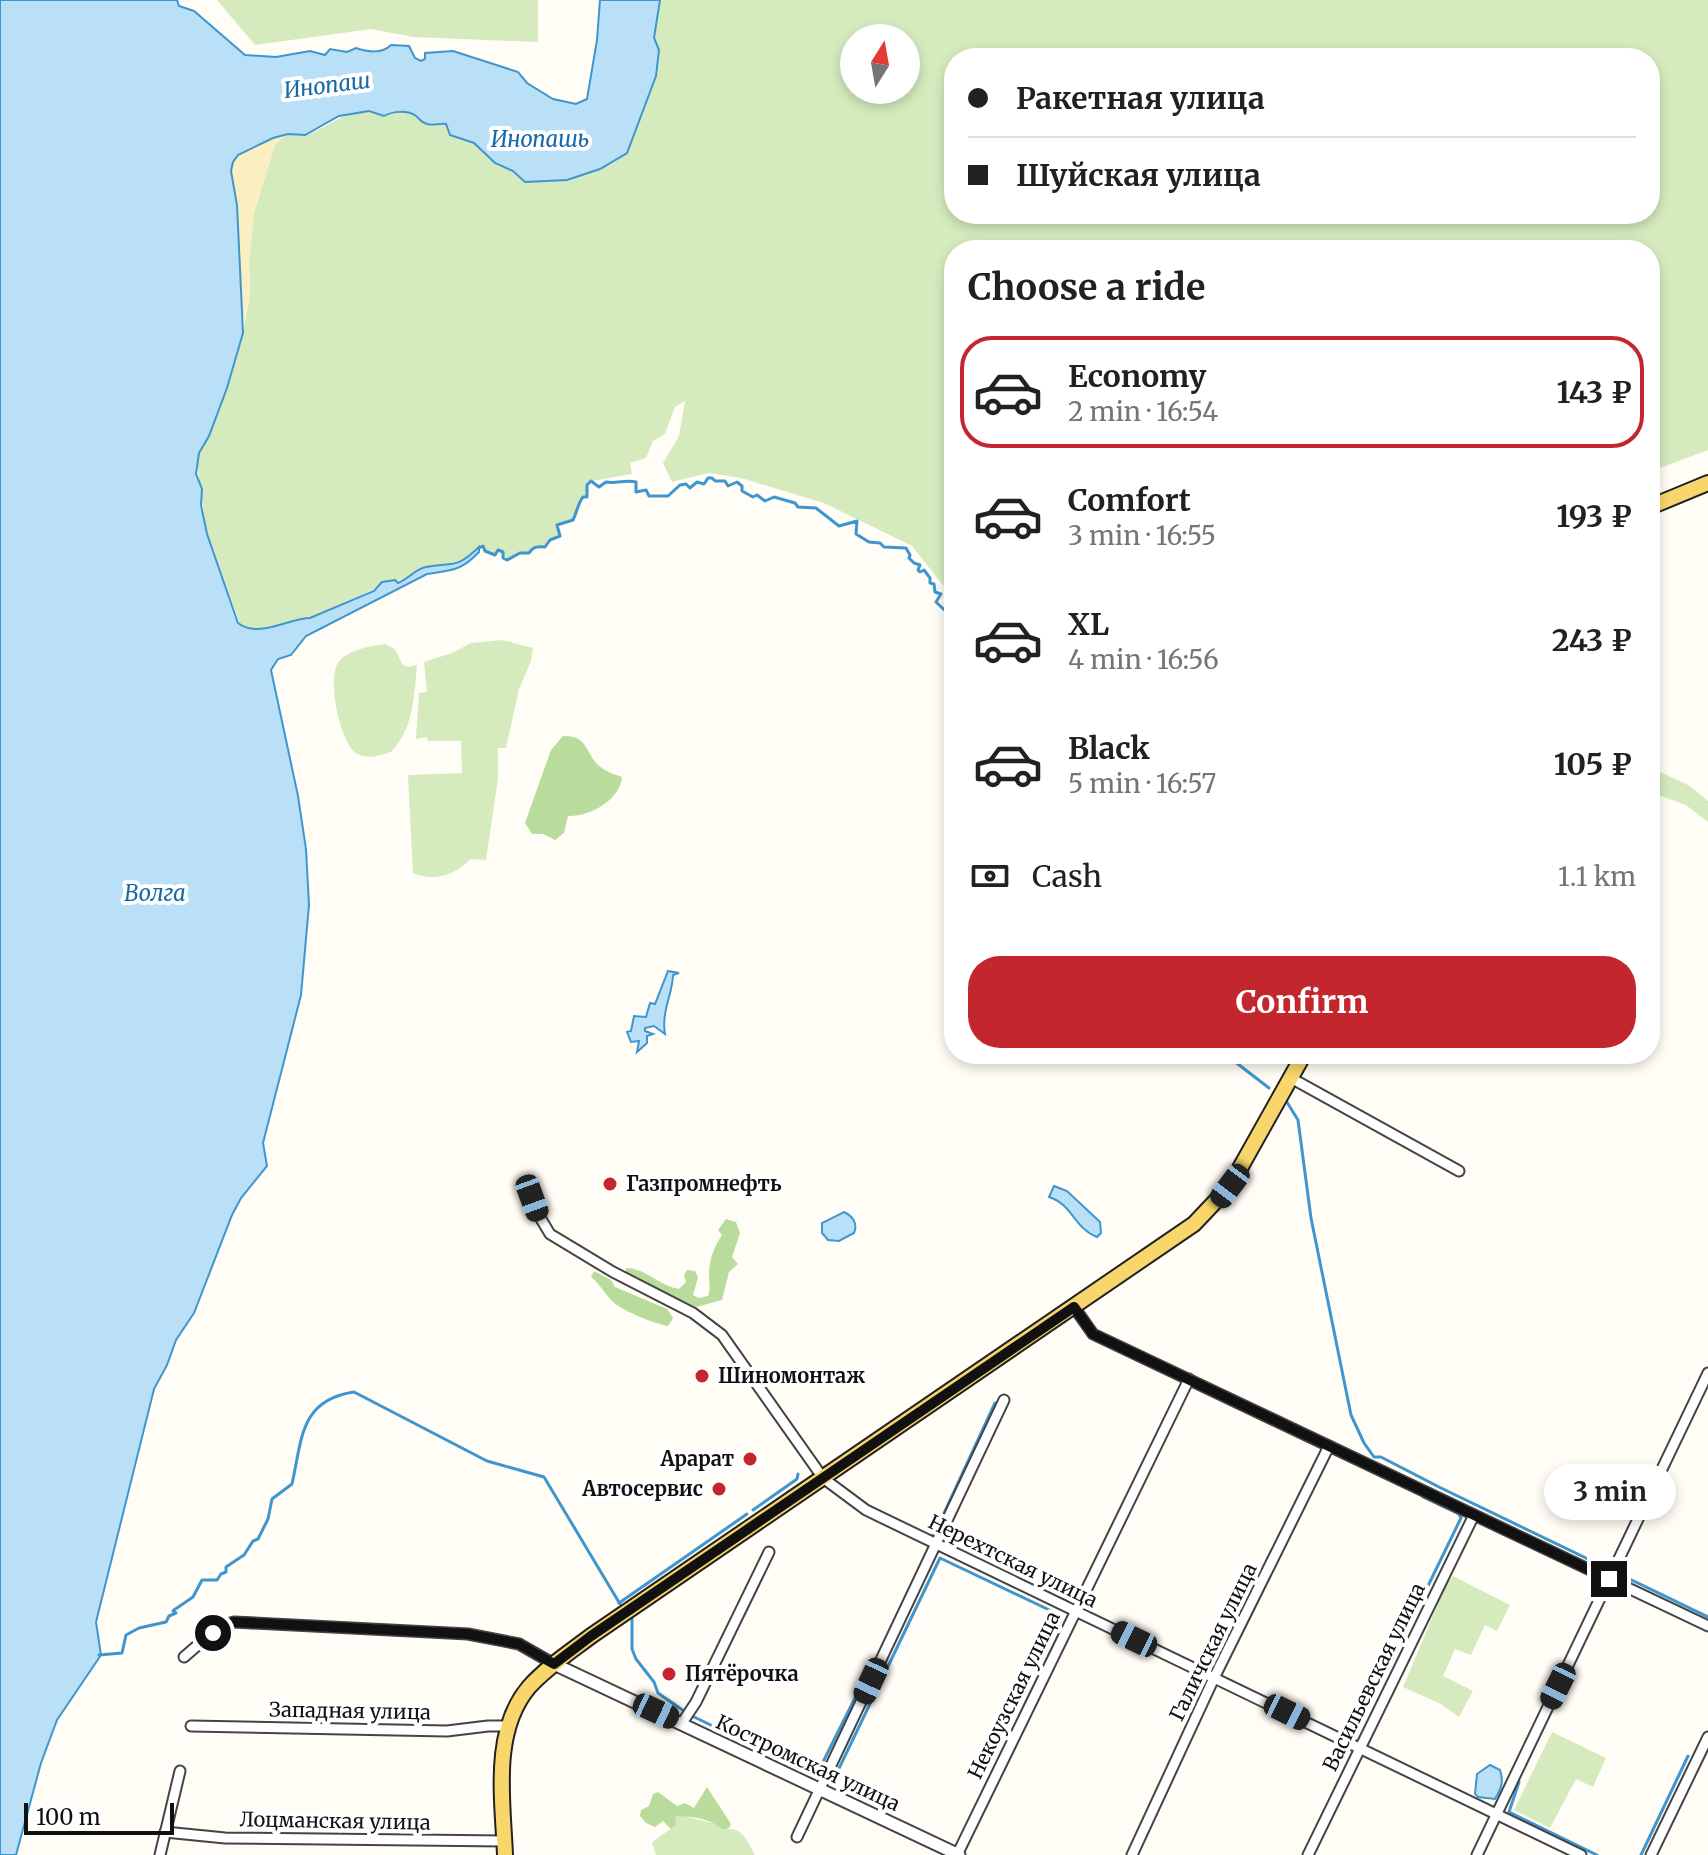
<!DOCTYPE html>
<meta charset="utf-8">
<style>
:root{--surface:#fff;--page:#f2f2f2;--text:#202124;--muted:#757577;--line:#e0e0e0;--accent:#c4262e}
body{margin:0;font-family:Merriweather,serif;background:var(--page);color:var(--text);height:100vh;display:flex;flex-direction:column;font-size:30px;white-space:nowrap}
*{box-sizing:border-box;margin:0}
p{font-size:26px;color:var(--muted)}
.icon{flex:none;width:44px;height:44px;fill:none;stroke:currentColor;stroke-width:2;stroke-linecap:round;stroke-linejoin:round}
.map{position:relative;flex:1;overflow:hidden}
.drawer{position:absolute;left:944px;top:240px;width:716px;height:824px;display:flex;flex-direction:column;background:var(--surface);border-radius:32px;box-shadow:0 4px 12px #0003}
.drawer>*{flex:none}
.banner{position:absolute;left:944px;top:48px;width:716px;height:176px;border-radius:32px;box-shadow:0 4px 12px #0003;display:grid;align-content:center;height:176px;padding:0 24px;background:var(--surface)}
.needle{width:52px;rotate:11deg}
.buttons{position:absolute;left:840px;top:24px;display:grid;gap:16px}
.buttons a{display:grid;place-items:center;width:80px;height:80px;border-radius:50%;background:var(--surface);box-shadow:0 4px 12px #0003;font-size:40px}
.scale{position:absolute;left:24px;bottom:20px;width:150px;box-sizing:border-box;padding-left:8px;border:4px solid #111;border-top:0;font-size:22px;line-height:28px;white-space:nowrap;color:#111;-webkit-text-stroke:6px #fff;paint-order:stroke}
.end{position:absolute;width:36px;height:36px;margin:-18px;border:10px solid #111;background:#fff;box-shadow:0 0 0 4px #fff}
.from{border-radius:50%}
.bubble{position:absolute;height:56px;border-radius:28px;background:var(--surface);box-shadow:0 4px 12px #0003;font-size:26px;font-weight:700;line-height:56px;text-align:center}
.car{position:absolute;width:24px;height:48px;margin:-24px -12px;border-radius:10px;box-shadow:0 0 6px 2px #0007;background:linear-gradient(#222 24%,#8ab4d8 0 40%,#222 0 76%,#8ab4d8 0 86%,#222 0)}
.banner b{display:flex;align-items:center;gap:28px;height:76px;font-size:30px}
.banner b+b{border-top:2px solid var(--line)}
.banner i{width:20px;height:20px;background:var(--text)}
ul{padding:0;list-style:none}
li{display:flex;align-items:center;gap:24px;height:112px;margin:0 16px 12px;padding:0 8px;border:4px solid transparent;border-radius:32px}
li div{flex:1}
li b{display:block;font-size:30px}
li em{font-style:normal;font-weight:700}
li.current{border-color:var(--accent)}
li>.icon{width:72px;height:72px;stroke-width:1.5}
h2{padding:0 24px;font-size:36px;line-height:96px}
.pay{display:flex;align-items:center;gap:20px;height:88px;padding:0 24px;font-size:30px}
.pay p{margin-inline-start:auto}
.primary-button{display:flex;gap:16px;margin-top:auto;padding:16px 24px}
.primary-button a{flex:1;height:92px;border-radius:32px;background:var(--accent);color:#fff;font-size:32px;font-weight:700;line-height:92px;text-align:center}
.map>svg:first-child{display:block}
.green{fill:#d5ebbd;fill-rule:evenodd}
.forest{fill:#b9dc9c}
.sand{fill:#fbeec1}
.water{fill:#b9e0f7;stroke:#3f96cf;stroke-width:2}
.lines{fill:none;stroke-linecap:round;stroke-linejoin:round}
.stream{stroke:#3f96cf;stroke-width:3}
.minor-casing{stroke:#444;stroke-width:13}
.tertiary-casing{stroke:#444;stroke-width:15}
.primary-casing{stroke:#222;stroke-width:18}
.minor{stroke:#fff;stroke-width:9}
.tertiary{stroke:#fff;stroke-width:11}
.primary{stroke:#f9d66b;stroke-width:14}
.route{stroke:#111;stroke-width:10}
.poi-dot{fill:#c4262e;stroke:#fff;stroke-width:3}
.labels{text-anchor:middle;stroke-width:8;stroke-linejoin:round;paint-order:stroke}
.poi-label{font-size:20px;font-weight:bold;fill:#111;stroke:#fff;text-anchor:start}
.street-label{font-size:20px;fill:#111;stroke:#fff}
.water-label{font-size:22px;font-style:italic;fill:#1768a6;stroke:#fff}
</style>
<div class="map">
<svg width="1708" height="1855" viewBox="0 0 1708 1855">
<rect width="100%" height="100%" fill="#fffdf5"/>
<!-- green -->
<g class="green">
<polygon points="217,0 538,0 538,42 413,37 371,29 255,45"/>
<path d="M660,0H1708V450L1660,468L1650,469V250H954V599L912,546L824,503L741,478L709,473L672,482L663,463L679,436L685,401L675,407L665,434L653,441L646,458L630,463L632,474L591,481L587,485V497H583C578,503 577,513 573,520L557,525L560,536L550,540L545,547L538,546L529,553H520L507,560L503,558V552L498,550L495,555L480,547L464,562L418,570L411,577L381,586L310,618C301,618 299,621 290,624C279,627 252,630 241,626L207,534L197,465L199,453L209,436L227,388L243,333L250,293L249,261L254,213L275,144L288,134C294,135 301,136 307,134C339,125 344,103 384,116L392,112L413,113L423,123L446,124L450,135L474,143L495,163L513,171L525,182L567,180L600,169L627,153L659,50L654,38ZM854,38H906V90H854ZM954,58H1650V214H954Z"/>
<path d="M502,640L533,648L531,661L519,689L506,748H498V779L486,860L470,859C456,875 434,882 413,873L408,775L462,773L461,741H428L427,737L416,739L419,693L427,692L424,662L452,653L471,643Z"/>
<path d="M385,644L395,649L402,664L408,667L417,665C414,696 414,727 392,751C381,756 367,760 356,753C340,742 327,679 338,663C347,650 370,646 385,644Z"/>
<polygon points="1650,767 1690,786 1708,801 1708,822 1686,805 1650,792"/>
<polygon points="1453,1576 1510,1605 1497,1631 1485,1625 1471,1655 1455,1649 1443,1676 1473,1691 1459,1717 1441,1704 1403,1687 1446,1585"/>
<polygon points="1552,1732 1606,1758 1593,1787 1576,1779 1550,1828 1514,1810"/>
<path d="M684,1816L716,1824L723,1830C742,1825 747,1841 755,1855H656L652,1842L675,1826V1817Z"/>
</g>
<!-- forest -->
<g class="forest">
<path d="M563,736C586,735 585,750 597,764C604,771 613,774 622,777C620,801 588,817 568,816L564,833L555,840L543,834H532L525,823L551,750Z"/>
<path d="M726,1219L736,1222L740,1233L732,1257L738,1264L729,1272L722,1300L696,1307L626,1274V1268C645,1268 660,1286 679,1289L686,1282L684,1275L687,1270L695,1271L698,1277L693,1295L699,1298L708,1296C711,1287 709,1284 709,1275C709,1260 714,1247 722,1235L718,1230Z"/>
<path d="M594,1271L611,1280L615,1287L667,1309L673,1318L668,1326C655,1324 623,1311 613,1302C605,1294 600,1284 591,1277Z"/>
<path d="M707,1787L731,1824L729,1828L723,1830C712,1819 690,1815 675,1817L676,1825L671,1829L663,1821L655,1827L646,1823L640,1816L641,1810L649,1806L653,1794L658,1792L677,1806L685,1803L694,1808Z"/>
</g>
<!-- sand -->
<path class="sand" d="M288,134L275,144L254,213L249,261L250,293L244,322C238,283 241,244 237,204C235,191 228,174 233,161C238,150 276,137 288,134Z"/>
<!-- water -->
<g class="water">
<path d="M0,0H177L179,6L194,11L245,55L276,57L310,51L325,55L330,49L347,52L356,48C367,52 382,54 391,45L409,46L415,58L421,61L425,59V53L453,51L518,72L527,83L553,99L576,104L587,99L597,40L600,0H660L654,38L659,50L656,76L627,153L600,169L567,180L525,182L513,171L495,163L474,143L450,135L446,124C439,123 433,126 427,124C420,122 421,120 416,116C408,110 393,111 384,116L369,111L339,116L305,135L288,134L273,138L238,155L233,162L231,171L237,205L243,333L227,388L209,436L199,453L196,474L202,489L201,505L207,534L238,623C258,639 289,618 310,618L374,591L382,582L395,580L398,583C408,579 417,568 426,567C455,562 456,569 479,547V552C461,571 452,570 427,574L306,636L291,655L278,659L271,670L298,796L306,849L309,905L301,995L263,1143L267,1166L241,1198L232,1215L194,1313L176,1340L167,1365L154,1389L96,1622L101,1655L57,1720L41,1763L16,1855H0Z"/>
<path d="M668,971L679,973L673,975C673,993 661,1011 665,1034L654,1026L645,1028V1031L653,1034L647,1036V1043L637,1052L639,1041L631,1042L627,1032L631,1031L634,1016L646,1017L650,1003L655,1004Z"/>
<path d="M1054,1186L1067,1191L1100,1222L1101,1233L1097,1237C1075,1229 1072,1204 1049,1197Z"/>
<path d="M844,1212C853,1216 858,1224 854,1233L839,1241L828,1240L822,1233V1223Z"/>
<path d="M1490,1765L1500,1770C1504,1782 1501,1789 1495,1799L1478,1797L1475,1794L1477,1774Z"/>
</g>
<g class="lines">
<!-- stream -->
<g class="stream">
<path d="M479,548L483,546L485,551L495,555L498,550L503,552V558L507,560L520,553H529C533,547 537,546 545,547L550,540L560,536L557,525L573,520C577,512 578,503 583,497H587V485L591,481L599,487L606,482C617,484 626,479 636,482V492L646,490L649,496H668L680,485L686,484L690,488L697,482L704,484L708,478H712L715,481H725L728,486L737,482L742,486V491L753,497L757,495L765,501L774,497L795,503L798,507L816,508L839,526L857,521L856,534L869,542L880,543L884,547L906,548L910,555L909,558L914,563L920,565L918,570L920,572L924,570L930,578V583L934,584L935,592L941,594L936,602L954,619"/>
<polyline points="1225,1054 1269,1088"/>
<polyline points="1285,1099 1298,1120 1311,1218 1351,1415 1364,1443 1374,1457 1381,1457 1439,1487 1708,1617"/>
<polyline points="865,1504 930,1536 934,1535 995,1403"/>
<polyline points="753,1510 797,1479 798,1474"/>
<polyline points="948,1544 977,1559"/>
<polyline points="998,1569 1069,1602"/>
<polyline points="619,1603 747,1514"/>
<polyline points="632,1619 632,1649 636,1659 654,1682 658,1693 684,1711"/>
<polyline points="1406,1631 1461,1518 1459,1514 1423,1497"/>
<path d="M99,1655L122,1653L126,1635L139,1628L166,1622L169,1616L176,1613L173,1611L174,1610L193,1597L202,1580H217L221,1574L226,1572V1567L244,1555L253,1541L258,1539L268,1519L272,1499L292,1484C302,1441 299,1400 354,1392L487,1461L544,1477L620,1604"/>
<polyline points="688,1714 816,1776 865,1678"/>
<polyline points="1519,1782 1509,1812 1597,1855"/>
<polyline points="832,1783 940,1558 1062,1616"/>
<polyline points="1641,1855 1688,1756"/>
</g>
<!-- minor casing -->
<g class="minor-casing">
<g id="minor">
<polyline points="1291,1078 1459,1171"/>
<polyline points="527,1184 538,1214 550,1234 613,1272 693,1313 722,1335 823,1478 866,1510 1581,1855"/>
<polyline points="1074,1307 1093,1334 1708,1626"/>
<polyline points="184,1657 220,1626 234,1622 468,1634 519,1644 554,1664"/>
<polyline points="682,1723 696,1702 769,1552"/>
<polyline points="191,1726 447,1731 488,1726 508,1726"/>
<polyline points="165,1832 225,1838 505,1841"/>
<polyline points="797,1837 1004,1400"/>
<polyline points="160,1855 180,1771"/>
<polyline points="957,1855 1189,1379"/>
<polyline points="1132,1855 1214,1678 1329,1446"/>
<polyline points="1308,1855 1474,1515"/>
<polyline points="1477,1855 1708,1373"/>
<polyline points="1651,1855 1708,1737"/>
</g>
</g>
<!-- tertiary casing -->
<g class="tertiary-casing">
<polyline id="tertiary" points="554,1664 959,1855"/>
</g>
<!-- primary casing -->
<g class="primary-casing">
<g id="primary">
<polyline points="1650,507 1708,483"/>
<path d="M505,1855C503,1801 491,1732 529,1687C547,1667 570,1652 591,1636L1194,1224L1230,1186L1304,1054"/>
</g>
</g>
<!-- minor -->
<use href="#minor" class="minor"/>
<!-- tertiary -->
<use href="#tertiary" class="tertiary"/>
<!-- primary -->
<use href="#primary" class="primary"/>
</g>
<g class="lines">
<!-- route -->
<polyline class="route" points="213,1633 220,1626 234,1622 468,1634 519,1644 554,1664 591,1636 1074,1307 1093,1334 1609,1579"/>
</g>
<!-- markers -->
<g class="poi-dot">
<circle cx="610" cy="1184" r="8"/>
<circle cx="702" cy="1376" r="8"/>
<circle cx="750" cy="1459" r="8"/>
<circle cx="719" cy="1489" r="8"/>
<circle cx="669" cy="1674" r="8"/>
</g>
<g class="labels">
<!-- poi labels -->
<g class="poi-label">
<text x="626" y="1191">Газпромнефть</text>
<text x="718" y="1383">Шиномонтаж</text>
<text x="734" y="1466" text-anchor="end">Арарат</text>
<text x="703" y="1496" text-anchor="end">Автосервис</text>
<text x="685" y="1681">Пятёрочка</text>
</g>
<!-- street labels -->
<g class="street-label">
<text transform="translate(1013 1561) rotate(26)" y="7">Нерехтская улица</text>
<text transform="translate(1213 1642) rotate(-64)" y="7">Галичская улица</text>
<text transform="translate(1374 1677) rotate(-64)" y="7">Васильевская улица</text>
<text transform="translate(1014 1695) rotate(-64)" y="7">Некоузская улица</text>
<text transform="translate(350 1711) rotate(1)" y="7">Западная улица</text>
<text transform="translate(808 1763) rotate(25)" y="7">Костромская улица</text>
<text transform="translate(335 1821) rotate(1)" y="7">Лоцманская улица</text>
</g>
<!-- water labels -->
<g class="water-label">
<text transform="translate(327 85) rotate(-7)" y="8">Инопаш</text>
<text x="540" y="147">Инопашь</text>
<text x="155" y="901">Волга</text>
</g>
</g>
</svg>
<div class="buttons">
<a><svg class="needle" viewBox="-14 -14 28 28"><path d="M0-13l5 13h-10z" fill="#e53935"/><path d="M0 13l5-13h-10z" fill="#757577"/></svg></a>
</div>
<div class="scale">100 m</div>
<i class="end from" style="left:213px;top:1633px"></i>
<i class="end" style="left:1609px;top:1579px"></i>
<div class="bubble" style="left:1544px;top:1464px;width:132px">3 min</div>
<i class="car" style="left:1230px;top:1186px;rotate:217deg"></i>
<i class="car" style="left:532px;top:1198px;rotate:160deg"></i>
<i class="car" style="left:1134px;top:1639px;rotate:296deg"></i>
<i class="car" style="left:871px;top:1681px;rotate:205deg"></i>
<i class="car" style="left:1558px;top:1686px;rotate:206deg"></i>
<i class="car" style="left:656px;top:1711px;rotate:115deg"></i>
<i class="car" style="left:1287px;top:1712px;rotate:116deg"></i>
<div class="banner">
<b><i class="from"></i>Ракетная улица</b>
<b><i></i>Шуйская улица</b>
</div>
<section class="drawer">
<h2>Choose a ride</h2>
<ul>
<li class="current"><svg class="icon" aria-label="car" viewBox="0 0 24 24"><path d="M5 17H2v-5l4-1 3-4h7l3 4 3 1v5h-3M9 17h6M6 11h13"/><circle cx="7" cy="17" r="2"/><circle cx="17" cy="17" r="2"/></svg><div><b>Economy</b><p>2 min · 16:54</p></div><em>143 ₽</em></li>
<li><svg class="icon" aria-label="car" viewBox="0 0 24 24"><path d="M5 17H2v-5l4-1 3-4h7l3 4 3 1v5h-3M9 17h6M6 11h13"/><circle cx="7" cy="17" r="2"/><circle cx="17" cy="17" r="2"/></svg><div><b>Comfort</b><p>3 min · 16:55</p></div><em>193 ₽</em></li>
<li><svg class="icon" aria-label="car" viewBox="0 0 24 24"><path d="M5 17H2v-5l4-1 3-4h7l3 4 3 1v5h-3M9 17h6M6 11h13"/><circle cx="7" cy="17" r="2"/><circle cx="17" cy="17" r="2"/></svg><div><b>XL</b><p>4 min · 16:56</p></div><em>243 ₽</em></li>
<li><svg class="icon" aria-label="car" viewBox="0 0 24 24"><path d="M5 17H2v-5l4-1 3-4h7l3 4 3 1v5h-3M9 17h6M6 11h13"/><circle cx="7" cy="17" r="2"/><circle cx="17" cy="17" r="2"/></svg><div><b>Black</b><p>5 min · 16:57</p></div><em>105 ₽</em></li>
</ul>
<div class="pay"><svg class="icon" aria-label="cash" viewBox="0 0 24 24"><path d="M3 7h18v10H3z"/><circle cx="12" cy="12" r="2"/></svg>Cash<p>1.1 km</p></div>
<div class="primary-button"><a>Confirm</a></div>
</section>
</div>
